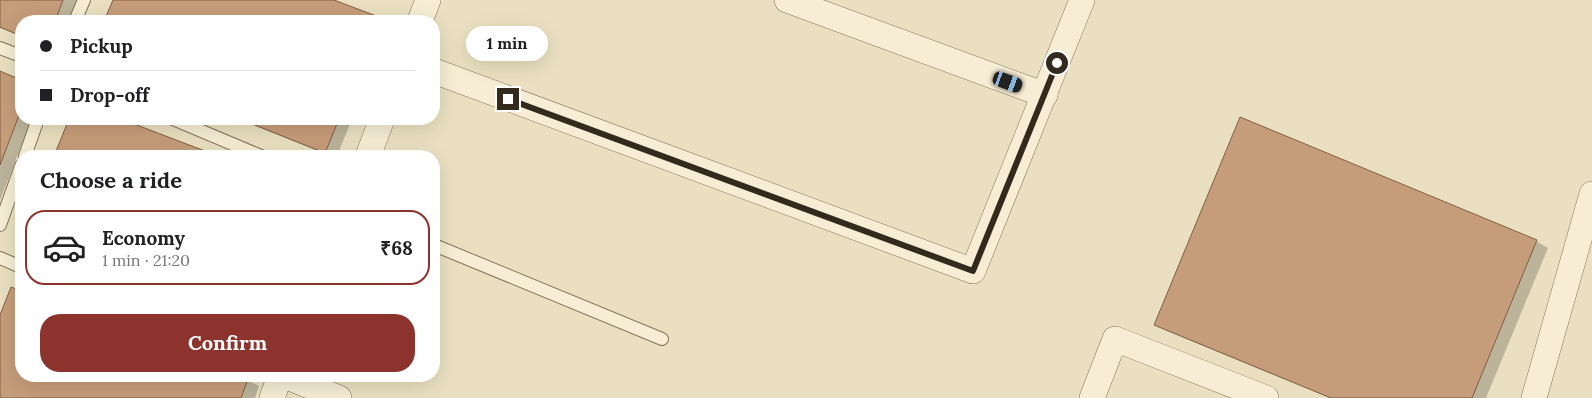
<!DOCTYPE html>
<meta charset="utf-8">
<style>
:root{--surface:#fff;--page:#f2f2f2;--text:#202124;--muted:#757577;--line:#e0e0e0;--accent:#8d332e}
body{margin:0;font-family:Lora,serif;background:var(--page);color:var(--text);height:100vh;display:flex;flex-direction:column;font-size:19px;white-space:nowrap}
*{box-sizing:border-box;margin:0}
p{font-size:16px;color:var(--muted)}
.icon{flex:none;width:28px;height:28px;fill:none;stroke:currentColor;stroke-width:2;stroke-linecap:round;stroke-linejoin:round}
.map{position:relative;flex:1;overflow:hidden}
.drawer{position:absolute;left:15px;top:150px;width:425px;height:232px;display:flex;flex-direction:column;background:var(--surface);border-radius:20px;box-shadow:0 5px 20px #0002}
.drawer>*{flex:none}
.hud{position:absolute;left:15px;top:15px;width:425px;height:110px;border-radius:20px;box-shadow:0 5px 20px #0002;display:grid;align-content:center;height:110px;padding:0 25px;background:var(--surface)}
.end{position:absolute;width:22px;height:22px;margin:-11px;border:6px solid #33291d;background:#fff;box-shadow:0 0 0 2px #fff}
.from{border-radius:50%}
.bubble{position:absolute;height:35px;border-radius:18px;background:var(--surface);box-shadow:0 5px 20px #0002;font-size:16px;font-weight:800;line-height:35px;text-align:center}
.car{position:absolute;width:15px;height:30px;margin:-15px -8px;border-radius:6px;box-shadow:0 0 4px 1px #0007;background:linear-gradient(#222 24%,#8ab4d8 0 40%,#222 0 76%,#8ab4d8 0 86%,#222 0)}
.hud b{display:flex;align-items:center;gap:18px;height:48px;font-size:19px}
.hud b+b{border-top:1px solid var(--line)}
.hud i{width:12px;height:12px;background:var(--text)}
ul{padding:0;list-style:none}
li{display:flex;align-items:center;gap:15px;height:75px;margin:0 10px 8px;padding:0 15px;border:2px solid transparent;border-radius:20px}
li div{flex:1}
li b{display:block;font-size:19px}
li em{font-style:normal;font-weight:800}
li.on{border-color:var(--accent)}
li>.icon{width:45px;height:45px;stroke-width:1.5}
h2{padding:0 25px;font-size:22px;line-height:60px}
.cta{display:flex;gap:10px;margin-top:auto;padding:10px 25px}
.cta a{flex:1;height:58px;border-radius:20px;background:var(--accent);color:#fff;font-size:20px;font-weight:800;line-height:58px;text-align:center}
.map>svg:first-child{display:block}
.shadow{fill:#0003}
.building{fill:#c69d7a;stroke:#805e42}
.lines{fill:none;stroke-linecap:round;stroke-linejoin:round}
.service-casing{stroke:#83725a;stroke-width:14}
.minor-casing{stroke:#83725a;stroke-width:26}
.service{stroke:#f6edd4;stroke-width:12}
.minor{stroke:#f6edd4;stroke-width:25}
.route{stroke:#33291d;stroke-width:6}
</style>
<div class="map">
<svg width="1592" height="398" viewBox="0 0 1592 398">
<rect width="100%" height="100%" fill="#eae0c1"/>
<!-- shadow -->
<g class="shadow">
<polygon points="0,0 77,0 69,21 21,21 21,36 0,28"/>
<polygon points="114,0 331,0 384,21 106,21"/>
<polygon points="0,73 21,81 21,119 32,119 0,200"/>
<polygon points="70,119 117,119 214,156 55,156"/>
<polygon points="238,119 352,119 337,156 330,156"/>
<polygon points="1536,241 1548,248 1486,398 1330,398 1167,331 1156,324"/>
<polygon points="12,289 21,292 21,376 239,376 259,386 255,398 0,398 0,318"/>
</g>
<!-- building -->
<g class="building">
<polygon points="0,0 63,0 55,21 21,21 21,36 0,27"/>
<polygon points="113,0 334,0 379,17 378,21 104,21"/>
<polygon points="0,71 21,80 21,110 0,165"/>
<polygon points="1240,117 1537,240 1472,398 1331,398 1154,325"/>
<polygon points="69,119 121,119 218,156 54,156"/>
<polygon points="240,119 339,119 325,153"/>
<polygon points="11,287 21,291 21,376 242,376 248,379 241,398 0,398 0,315"/>
</g>
<g class="lines">
<!-- service casing -->
<g class="service-casing">
<g id="service">
<polyline points="75,21 84,0"/>
<polyline points="0,48 21,56"/>
<polyline points="173,119 261,156"/>
<polyline points="25,156 38,119"/>
<polyline points="0,225 21,166"/>
<polyline points="434,245 662,339"/>
<polyline points="0,258 21,267"/>
</g>
</g>
<!-- minor casing -->
<g class="minor-casing">
<g id="minor">
<polyline points="787,0 1045,95"/>
<polyline points="420,21 428,0"/>
<polyline points="434,71 973,271 1082,0"/>
<polyline points="368,156 382,119"/>
<polyline points="285,376 339,398"/>
<polyline points="272,398 280,376"/>
<polyline points="1092,398 1115,339 1266,398"/>
<polyline points="1534,398 1592,194"/>
</g>
</g>
<!-- service -->
<use href="#service" class="service"/>
<!-- minor -->
<use href="#minor" class="minor"/>
</g>
<g class="lines">
<!-- route -->
<polyline class="route" points="508,99 973,271 1057,63"/>
</g>
</svg>
<i class="end from" style="left:1057px;top:63px"></i>
<i class="end" style="left:508px;top:99px"></i>
<div class="bubble" style="left:466px;top:26px;width:82px">1 min</div>
<i class="car" style="left:1008px;top:82px;rotate:110deg"></i>
<div class="hud">
<b><i class="from"></i>Pickup</b>
<b><i></i>Drop-off</b>
</div>
<section class="drawer">
<h2>Choose a ride</h2>
<ul>
<li class="on"><svg class="icon" aria-label="car" viewBox="0 0 24 24"><path d="M5 17H2v-5l4-1 3-4h7l3 4 3 1v5h-3M9 17h6M6 11h13"/><circle cx="7" cy="17" r="2"/><circle cx="17" cy="17" r="2"/></svg><div><b>Economy</b><p>1 min · 21:20</p></div><em>₹68</em></li>
</ul>
<div class="cta"><a>Confirm</a></div>
</section>
</div>
